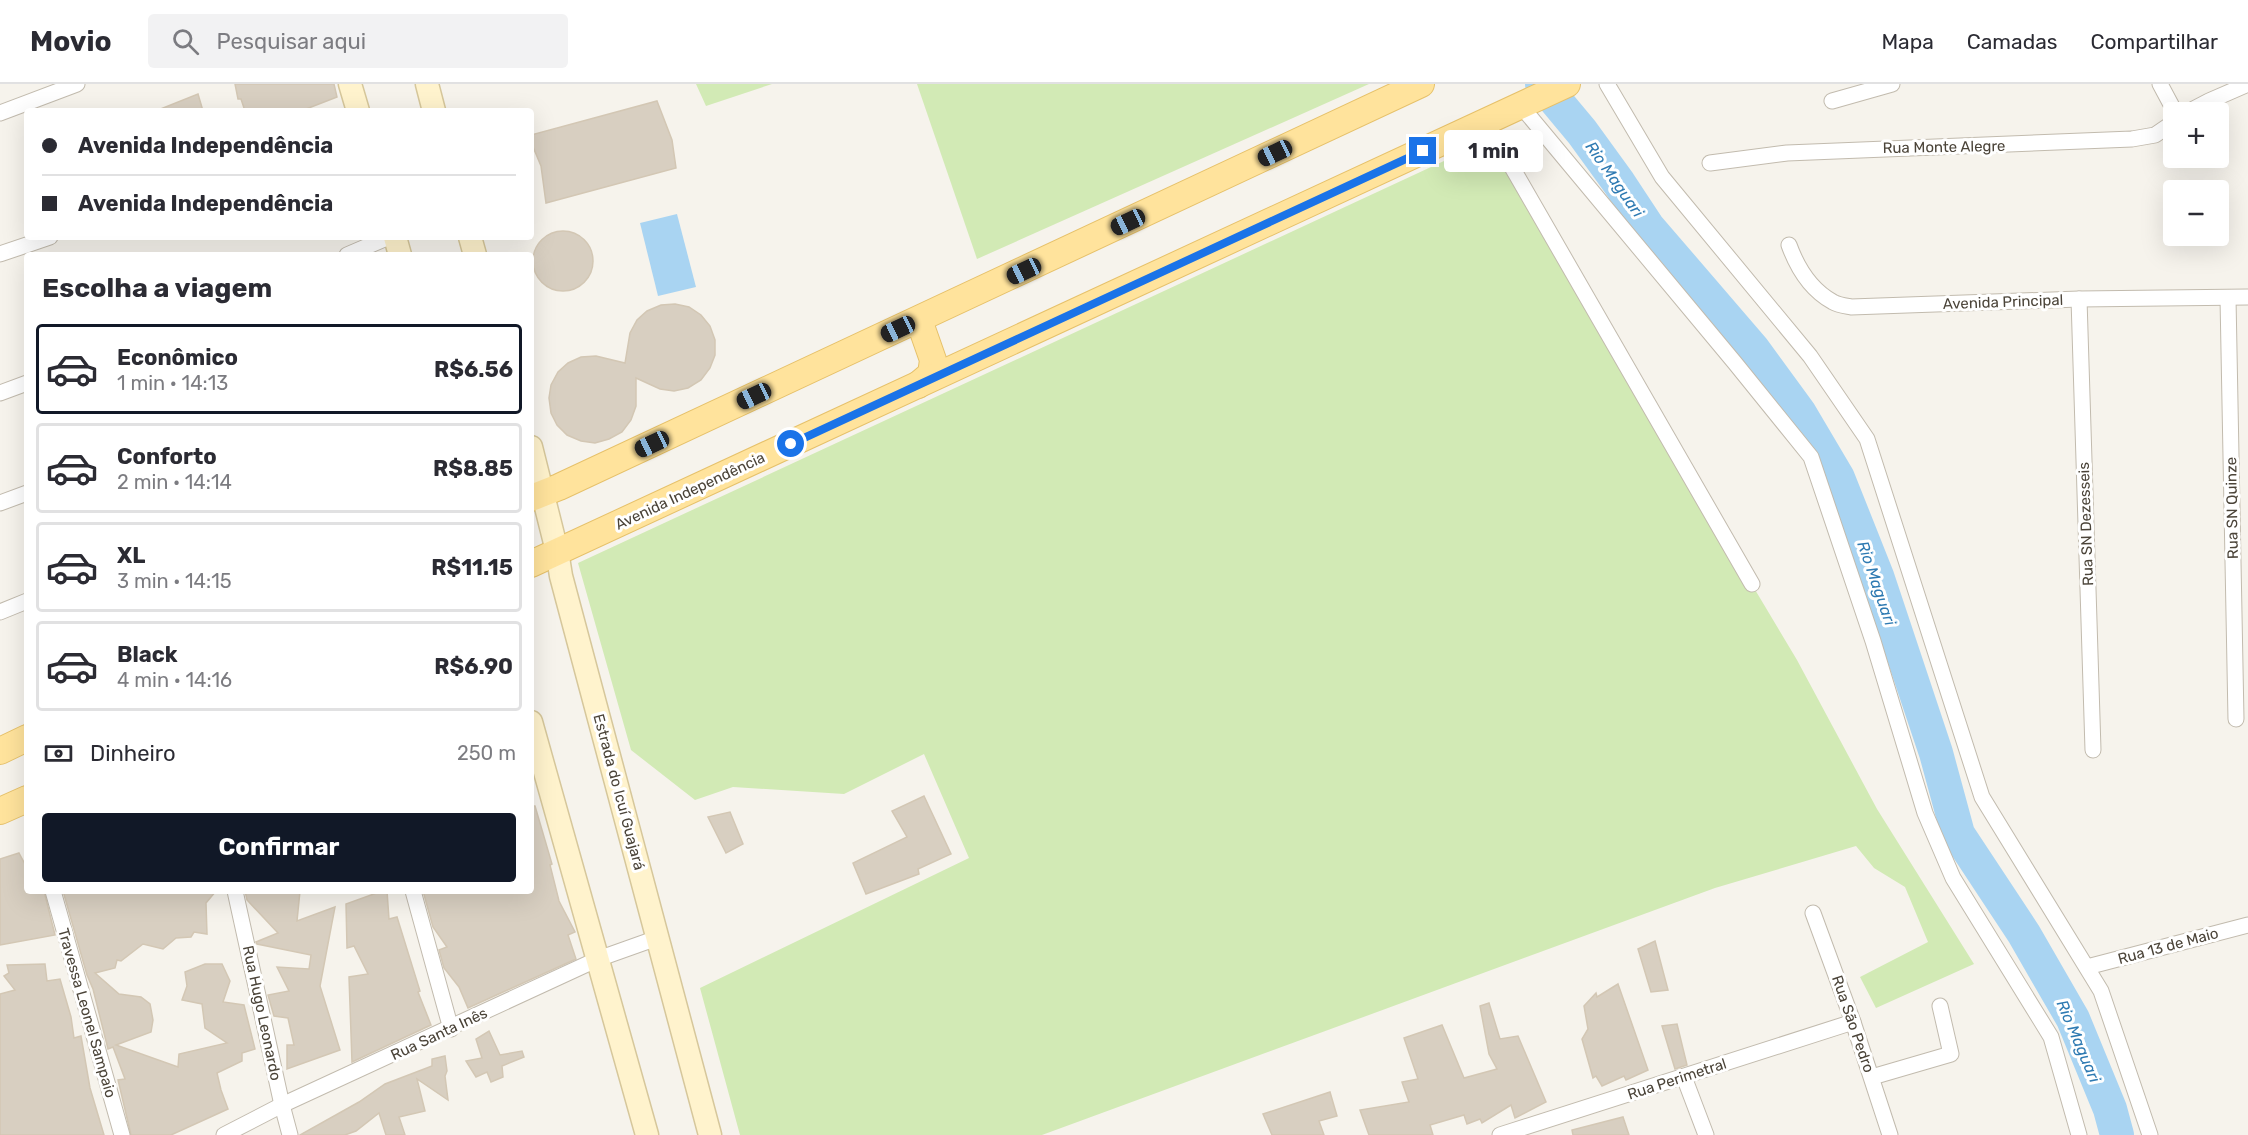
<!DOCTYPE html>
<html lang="pt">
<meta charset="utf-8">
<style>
:root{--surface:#fff;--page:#f2f2f3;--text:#2b2b33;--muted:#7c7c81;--line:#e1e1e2;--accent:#111827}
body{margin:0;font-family:Rubik,sans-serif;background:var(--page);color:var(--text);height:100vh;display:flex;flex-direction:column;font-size:22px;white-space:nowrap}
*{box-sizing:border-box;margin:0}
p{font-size:20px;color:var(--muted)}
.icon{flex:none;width:33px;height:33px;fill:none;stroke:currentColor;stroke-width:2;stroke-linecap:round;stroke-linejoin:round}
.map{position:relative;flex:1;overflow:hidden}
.panel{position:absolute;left:24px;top:168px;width:510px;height:642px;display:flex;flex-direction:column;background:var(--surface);border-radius:6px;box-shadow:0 6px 24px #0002}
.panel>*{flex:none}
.banner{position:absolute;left:24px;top:24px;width:510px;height:132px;border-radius:6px;box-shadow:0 6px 24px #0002;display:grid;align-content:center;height:132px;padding:0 18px;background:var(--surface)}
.controls{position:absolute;left:2163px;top:18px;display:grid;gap:12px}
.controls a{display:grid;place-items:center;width:66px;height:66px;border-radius:6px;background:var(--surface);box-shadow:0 6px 24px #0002;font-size:30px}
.end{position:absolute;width:27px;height:27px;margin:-14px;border:8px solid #1a73e8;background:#fff;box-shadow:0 0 0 3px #fff}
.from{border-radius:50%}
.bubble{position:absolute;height:42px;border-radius:6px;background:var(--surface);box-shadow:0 6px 24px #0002;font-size:20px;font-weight:700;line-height:42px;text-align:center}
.car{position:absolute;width:18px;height:36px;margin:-18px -9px;border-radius:8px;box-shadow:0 0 4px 2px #0007;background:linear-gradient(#222 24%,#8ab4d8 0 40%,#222 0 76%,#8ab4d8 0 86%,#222 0)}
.banner b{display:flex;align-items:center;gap:21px;height:57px;font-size:22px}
.banner b+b{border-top:2px solid var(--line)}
.banner i{width:15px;height:15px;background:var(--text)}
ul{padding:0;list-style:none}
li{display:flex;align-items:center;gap:18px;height:90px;margin:0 12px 9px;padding:0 6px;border:3px solid var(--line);border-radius:6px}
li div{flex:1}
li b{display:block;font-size:22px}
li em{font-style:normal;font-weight:700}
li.selected{border-color:var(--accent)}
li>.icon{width:54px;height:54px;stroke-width:1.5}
h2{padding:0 18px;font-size:27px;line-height:72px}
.pay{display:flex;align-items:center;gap:15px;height:66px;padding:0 18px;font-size:22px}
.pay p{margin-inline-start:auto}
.action{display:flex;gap:12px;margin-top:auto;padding:12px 18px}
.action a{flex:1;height:69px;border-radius:6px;background:var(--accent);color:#fff;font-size:24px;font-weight:700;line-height:69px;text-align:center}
header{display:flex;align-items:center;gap:36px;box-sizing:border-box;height:84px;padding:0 30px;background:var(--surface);border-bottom:2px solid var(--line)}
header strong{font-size:28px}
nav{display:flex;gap:33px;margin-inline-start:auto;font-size:21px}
.search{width:420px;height:54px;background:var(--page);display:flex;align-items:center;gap:15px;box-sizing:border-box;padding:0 21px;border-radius:6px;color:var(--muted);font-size:22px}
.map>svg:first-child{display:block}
.green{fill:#d2eab5}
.water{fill:#a9d4f2}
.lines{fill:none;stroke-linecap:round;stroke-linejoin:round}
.river{stroke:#a9d4f2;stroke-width:34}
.building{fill:#d8cfc1;stroke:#d3c7b4;stroke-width:1.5}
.minor-casing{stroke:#c2bbae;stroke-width:17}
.secondary-casing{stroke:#d6c79b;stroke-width:25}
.primary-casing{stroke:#e6c16a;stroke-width:28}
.minor{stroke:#fff;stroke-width:15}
.secondary{stroke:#fff3cd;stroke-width:22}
.primary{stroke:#ffe39c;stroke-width:26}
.route{stroke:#1a73e8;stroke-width:8}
.labels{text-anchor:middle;stroke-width:6;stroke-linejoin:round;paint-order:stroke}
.street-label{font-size:15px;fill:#4b4439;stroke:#fff}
.water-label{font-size:16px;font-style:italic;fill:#2e7ab2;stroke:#fff}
</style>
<header>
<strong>Movio</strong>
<div class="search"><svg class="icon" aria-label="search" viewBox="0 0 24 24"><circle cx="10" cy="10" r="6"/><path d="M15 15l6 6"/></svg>Pesquisar aqui</div>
<nav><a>Mapa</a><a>Camadas</a><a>Compartilhar</a></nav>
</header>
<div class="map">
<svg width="2248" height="1051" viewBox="0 0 2248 1051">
<rect width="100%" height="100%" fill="#f6f3ec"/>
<!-- green -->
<g class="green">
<polygon points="696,0 772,0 706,22"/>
<polygon points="917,0 1369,0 977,175"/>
<polygon points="1487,57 1797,576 1877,725 1974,880 1876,924 1860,893 1928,858 1905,803 1874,784 1856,762 1715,804 1042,1051 740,1051 700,904 969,774 924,670 844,710 733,703 695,716 631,666 578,479"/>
</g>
<!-- water -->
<polygon class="water" points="677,130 696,203 658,212 640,139"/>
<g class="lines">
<!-- river -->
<polyline class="river" points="1542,0 1582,48 1619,99 1648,143 1753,265 1799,328 1838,394 1877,492 1936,669 1958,750 2024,850 2073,935 2110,1025 2117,1051"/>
</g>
<!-- building -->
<g class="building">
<polygon points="235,0 334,0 337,13 301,27 245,27 241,15 238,15"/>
<polygon points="198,10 203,27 158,27 158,26"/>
<polygon points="657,17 672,56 676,84 546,119 541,82 531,58 531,51"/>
<circle cx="563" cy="177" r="30"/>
<polygon points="675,220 689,223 701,231 710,242 715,256 715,271 710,284 701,296 688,304 674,307 660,305 636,294 636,322 631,336 622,348 609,355 595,359 581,357 567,351 557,341 551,329 549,314 551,301 558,288 568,279 581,273 596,272 625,279 630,249 637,236 647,227 661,221"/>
<polygon points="924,712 951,770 918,785 919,790 866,810 853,779 907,753 892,727"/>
<polygon points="531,722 535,722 552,780 550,781 559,817 575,848 568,851 576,875 468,924 459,903 444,884 439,866 447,863 433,843 423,807 531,807"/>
<polygon points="730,728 743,760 726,769 708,733"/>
<polygon points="19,769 27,784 27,807 44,807 55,851 0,861 0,775"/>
<polygon points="63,807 216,807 206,819 207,850 194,848 191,853 176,854 163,865 143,860 121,877 117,876 115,884 95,889 119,910 141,913 150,920 153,936 151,948 116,961 178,983 179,970 227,959 205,944 202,920 182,916 187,902 185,888 205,880 222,880 230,897 223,918 244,921 255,965 242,969 242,977 217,989 221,1006 228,1025 171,1051 131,1051 118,996 125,995 113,963 108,965 93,905 87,891"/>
<polygon points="245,807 300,807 297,837 335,823 320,902 340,966 287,985 287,961 294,961 288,934 274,932 268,911 289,907 277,883 309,885 311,871 257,860 256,858 278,849 247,816"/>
<polygon points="382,807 387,807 389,835 397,833 420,907 418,908 431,941 352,978 349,893 368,890 354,862 347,864 346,820"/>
<polygon points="1655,857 1668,906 1651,908 1638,865"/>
<polygon points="45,880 47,897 60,895 71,933 74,954 81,952 90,1004 104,1051 0,1051 0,910 15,906 4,892 9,889 7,881"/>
<polygon points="1618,900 1648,986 1626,996 1624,992 1602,1002 1596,992 1593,994 1582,955 1588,945 1584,922 1596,909 1597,913"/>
<polygon points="1489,919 1500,955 1518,952 1546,1018 1515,1034 1511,1021 1482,1039 1480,1035 1467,1040 1464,1031 1430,1041 1433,1051 1369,1051 1360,1026 1409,1018 1402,998 1418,995 1404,954 1442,941 1464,994 1497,985 1489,970 1480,922"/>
<polygon points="1677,940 1687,981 1675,985 1662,942"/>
<polygon points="489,947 500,971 522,967 524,973 502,982 503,993 491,998 487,988 476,993 466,977 482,974 476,955"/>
<polygon points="445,972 447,987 445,992 448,1016 417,995 425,1027 399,1033 405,1051 386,1051 379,1029 356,1047 345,1051 300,1051 359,1018 385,1000 432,982 432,975"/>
<polygon points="1330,1008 1337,1032 1319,1037 1324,1051 1272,1051 1263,1030"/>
<polygon points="1623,1033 1629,1051 1573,1051 1572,1046"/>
</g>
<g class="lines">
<!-- minor casing -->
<g class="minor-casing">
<g id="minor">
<polyline points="1607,0 1662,93 1810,272 1867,355 1982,713 2101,907 2150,1051"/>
<polyline points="2160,0 2175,28"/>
<polyline points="1832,17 1892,0"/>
<polyline points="1521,22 1735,279 1811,373 1873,557 1925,729 1953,794 2051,953 2079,1051"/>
<polyline points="2188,28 2209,17 2248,0"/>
<polyline points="0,29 77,0"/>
<polyline points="1486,38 1752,500"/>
<polyline points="1710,79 1787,69 2132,55 2155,51 2174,38"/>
<path d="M1789,161C1797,183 1811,206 1833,218C1838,221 1846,222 1851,223L2079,215L2248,213"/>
<polyline points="0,170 50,153"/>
<polyline points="347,171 389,153"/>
<polyline points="2228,214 2236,635"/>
<polyline points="2079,215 2093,666"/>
<polyline points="0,309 27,299"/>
<polyline points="0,419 27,409"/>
<polyline points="0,528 27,517"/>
<polyline points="53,807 122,1051"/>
<polyline points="235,807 282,1021 290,1051"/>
<polyline points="413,807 451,945"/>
<polyline points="1813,829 1853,938 1890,1051"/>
<polyline points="2087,883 2248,841"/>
<polyline points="1684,993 1706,1051"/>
<polyline points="1872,993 1951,970 1940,922"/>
<polyline points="224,1051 282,1021 598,875 657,854"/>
<polyline points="1500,1051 1853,938"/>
</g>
</g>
<!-- secondary casing -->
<g class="secondary-casing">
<g id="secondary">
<polyline points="350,0 358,27"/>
<polyline points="427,0 434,27"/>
<polyline points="395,153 400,171"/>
<polyline points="470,153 475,171"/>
<polyline points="531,363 557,467 561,492 710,1051"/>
<polyline points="531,638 647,1051"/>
</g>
</g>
<!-- primary casing -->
<g class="primary-casing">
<g id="primary">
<polyline points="918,301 931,290 933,276 919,236"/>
<polyline points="531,414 559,403 1421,0"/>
<polyline points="531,480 1567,0"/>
<polyline points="0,667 27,654"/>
<polyline points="0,727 27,715"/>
</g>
</g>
<!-- minor -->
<use href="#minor" class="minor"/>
<!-- secondary -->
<use href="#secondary" class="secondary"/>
<!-- primary -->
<use href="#primary" class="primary"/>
</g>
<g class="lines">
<!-- route -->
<polyline class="route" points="791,360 1423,67"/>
</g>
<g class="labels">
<!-- street labels -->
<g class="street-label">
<text transform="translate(1944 63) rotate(-1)" y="5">Rua Monte Alegre</text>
<text transform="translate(2003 218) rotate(-2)" y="5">Avenida Principal</text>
<text transform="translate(690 407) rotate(-25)" y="5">Avenida Independência</text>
<text transform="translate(2232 424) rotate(-91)" y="5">Rua SN Quinze</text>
<text transform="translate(2086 440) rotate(-92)" y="5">Rua SN Dezesseis</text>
<text transform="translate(619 708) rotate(75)" y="5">Estrada do Icuí Guajará</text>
<text transform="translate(2168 862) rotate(-15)" y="5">Rua 13 de Maio</text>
<text transform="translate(87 929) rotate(74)" y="5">Travessa Leonel Sampaio</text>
<text transform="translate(262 929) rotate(78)" y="5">Rua Hugo Leonardo</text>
<text transform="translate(1853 940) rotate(71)" y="5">Rua São Pedro</text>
<text transform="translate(439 950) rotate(-25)" y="5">Rua Santa Inês</text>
<text transform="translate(1677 995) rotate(-18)" y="5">Rua Perimetral</text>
</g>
<!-- water labels -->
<g class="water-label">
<text transform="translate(1615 95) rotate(55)" y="6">Rio Maguari</text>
<text transform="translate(1877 499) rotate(71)" y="6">Rio Maguari</text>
<text transform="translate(2079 957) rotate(67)" y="6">Rio Maguari</text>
</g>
</g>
</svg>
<div class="controls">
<a>+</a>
<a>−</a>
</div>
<i class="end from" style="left:791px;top:360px"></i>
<i class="end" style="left:1423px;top:67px"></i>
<div class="bubble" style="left:1444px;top:46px;width:99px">1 min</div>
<i class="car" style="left:1275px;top:69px;rotate:245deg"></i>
<i class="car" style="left:1128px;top:138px;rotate:245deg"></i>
<i class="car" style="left:1024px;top:187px;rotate:245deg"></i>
<i class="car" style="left:898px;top:245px;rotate:245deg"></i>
<i class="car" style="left:754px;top:312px;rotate:245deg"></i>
<i class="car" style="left:652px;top:360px;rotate:245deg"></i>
<div class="banner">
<b><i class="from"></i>Avenida Independência</b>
<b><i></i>Avenida Independência</b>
</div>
<section class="panel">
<h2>Escolha a viagem</h2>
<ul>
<li class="selected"><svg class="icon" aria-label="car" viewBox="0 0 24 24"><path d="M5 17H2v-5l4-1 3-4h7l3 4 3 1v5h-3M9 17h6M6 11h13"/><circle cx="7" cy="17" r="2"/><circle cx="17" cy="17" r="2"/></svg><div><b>Econômico</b><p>1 min · 14:13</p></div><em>R$6.56</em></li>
<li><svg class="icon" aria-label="car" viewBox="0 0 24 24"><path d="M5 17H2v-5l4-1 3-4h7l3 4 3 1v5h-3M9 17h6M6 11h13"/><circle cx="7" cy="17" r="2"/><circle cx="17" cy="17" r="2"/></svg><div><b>Conforto</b><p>2 min · 14:14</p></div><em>R$8.85</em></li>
<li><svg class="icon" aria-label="car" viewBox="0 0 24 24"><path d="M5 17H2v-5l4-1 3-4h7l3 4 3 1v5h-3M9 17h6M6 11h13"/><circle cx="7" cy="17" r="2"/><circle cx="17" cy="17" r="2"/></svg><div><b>XL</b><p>3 min · 14:15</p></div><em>R$11.15</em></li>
<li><svg class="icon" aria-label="car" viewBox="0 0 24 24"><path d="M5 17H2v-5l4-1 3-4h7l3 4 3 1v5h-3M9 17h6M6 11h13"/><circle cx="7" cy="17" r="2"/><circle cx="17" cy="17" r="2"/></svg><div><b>Black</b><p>4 min · 14:16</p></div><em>R$6.90</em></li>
</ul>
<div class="pay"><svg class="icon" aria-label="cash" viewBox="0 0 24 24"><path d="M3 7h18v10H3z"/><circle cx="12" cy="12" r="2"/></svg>Dinheiro<p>250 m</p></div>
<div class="action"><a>Confirmar</a></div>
</section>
</div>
